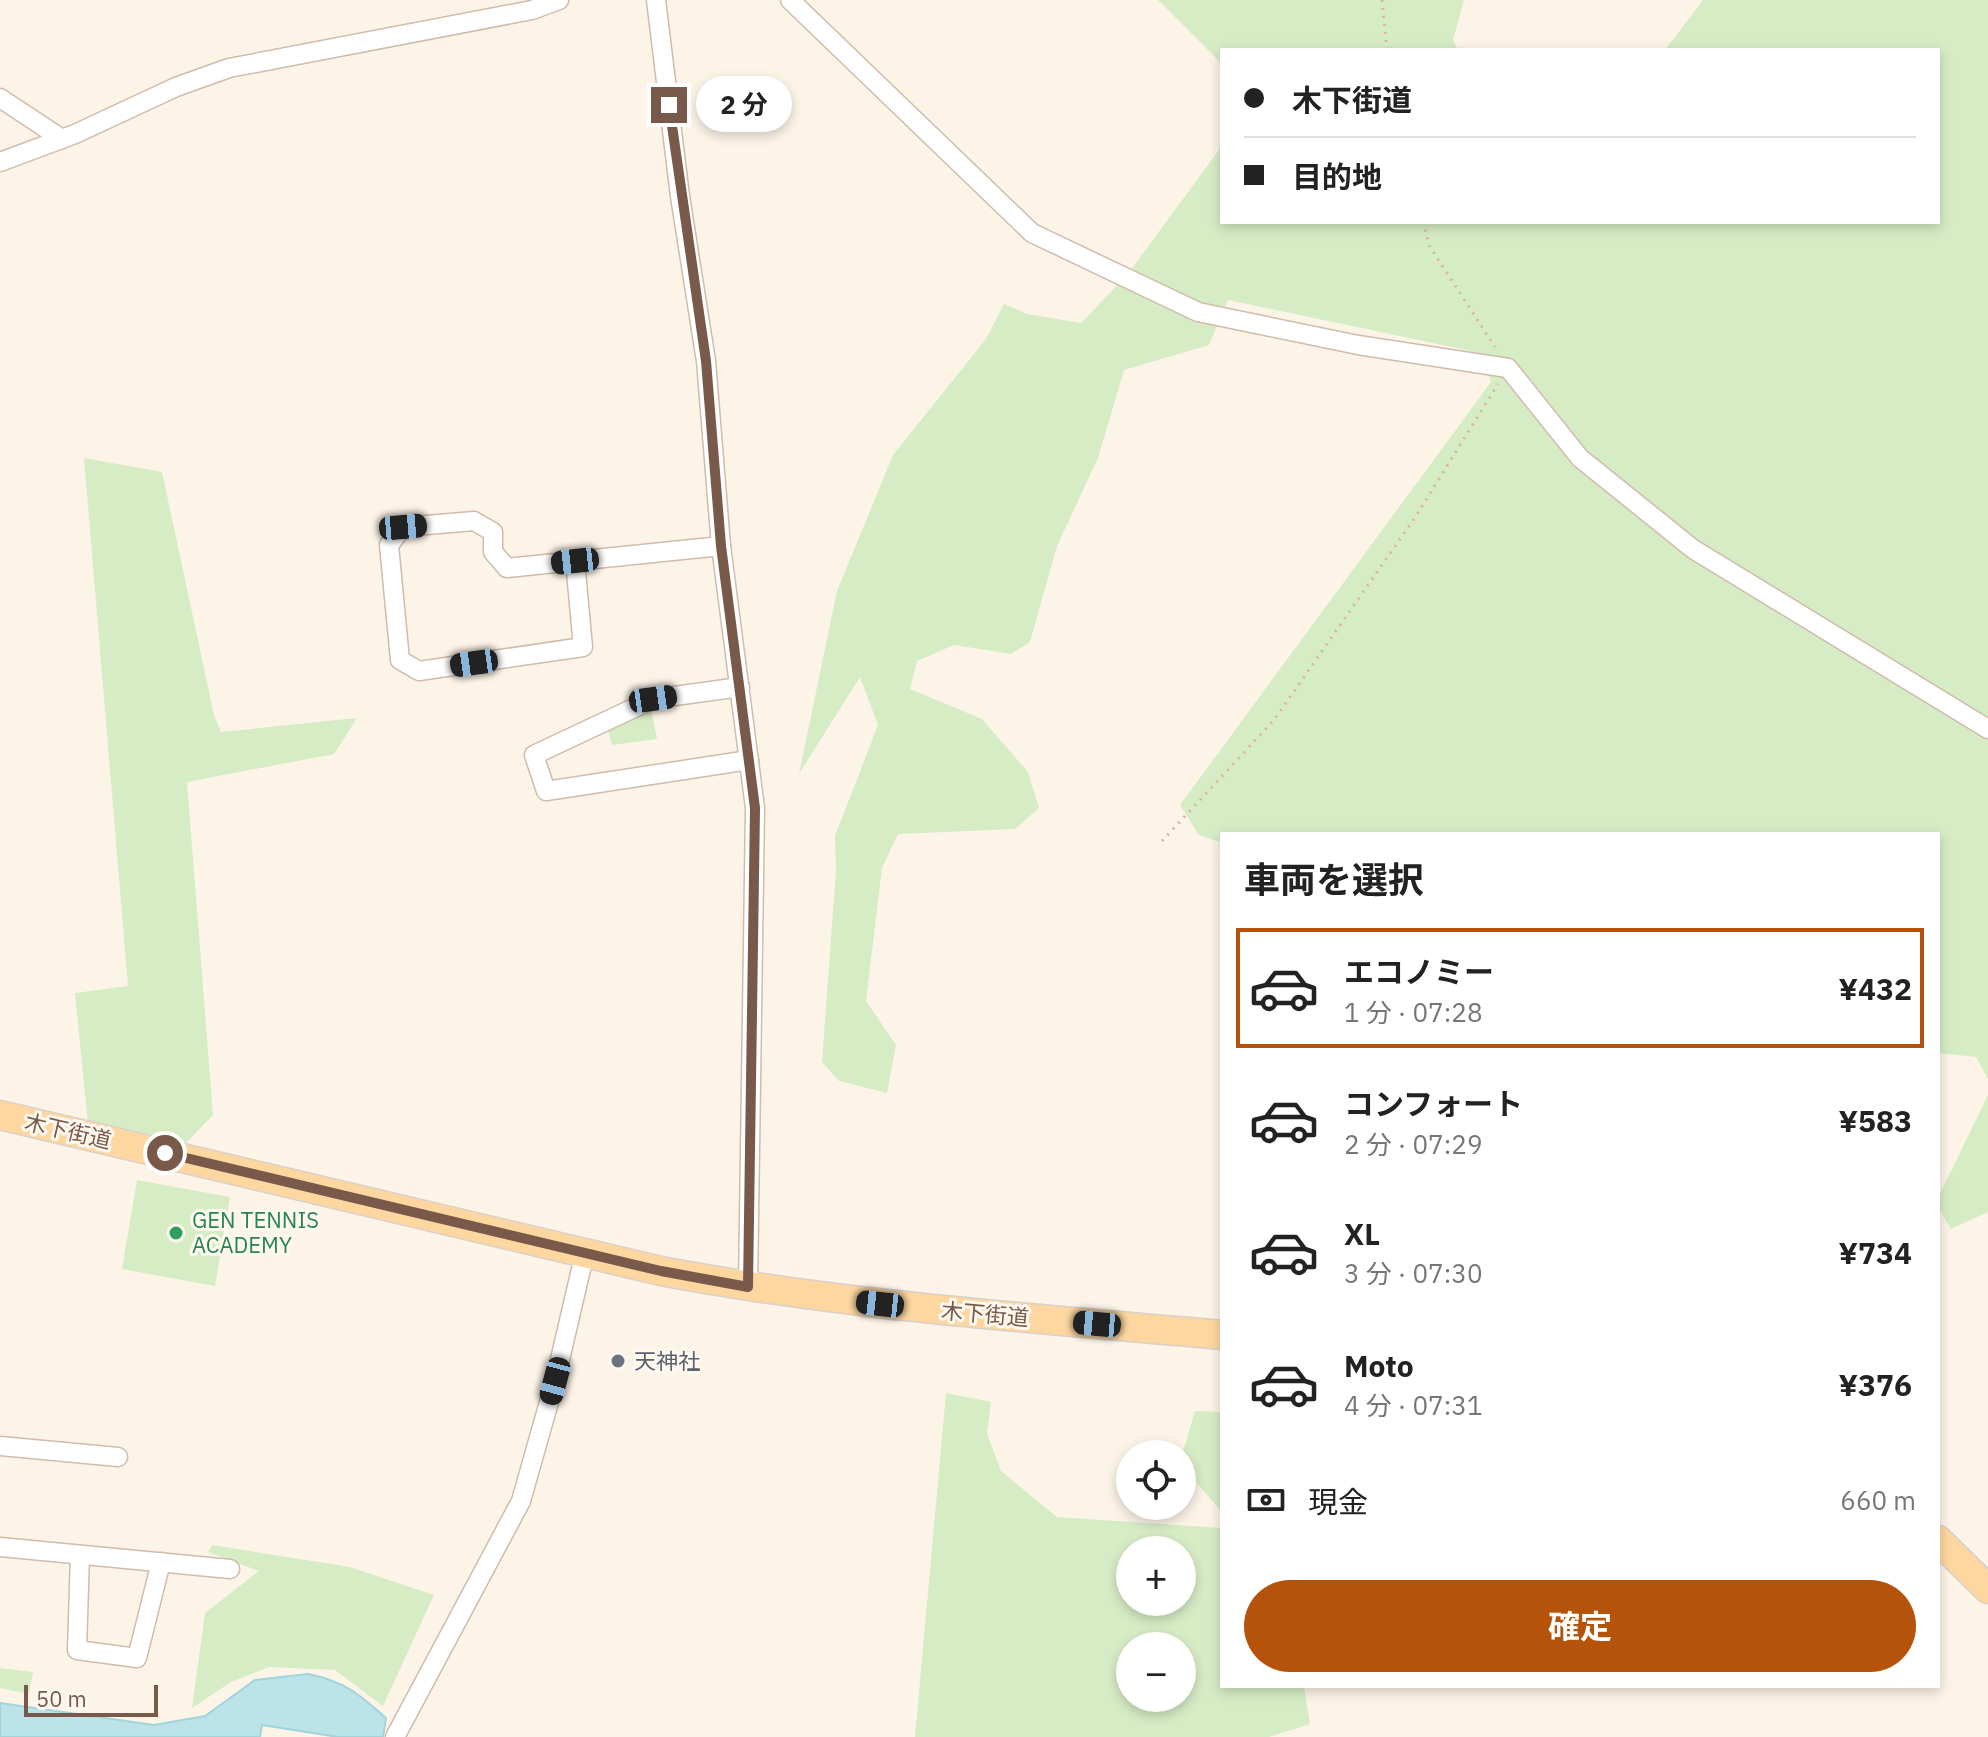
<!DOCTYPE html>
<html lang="ja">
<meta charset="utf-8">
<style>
:root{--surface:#fff;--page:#f2f2f2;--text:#222;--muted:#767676;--line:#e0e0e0;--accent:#b45309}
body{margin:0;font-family:"IBM Plex Sans","Noto Sans JP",sans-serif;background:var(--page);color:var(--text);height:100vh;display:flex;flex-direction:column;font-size:30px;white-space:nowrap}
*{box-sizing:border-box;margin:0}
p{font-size:26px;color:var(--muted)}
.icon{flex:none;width:44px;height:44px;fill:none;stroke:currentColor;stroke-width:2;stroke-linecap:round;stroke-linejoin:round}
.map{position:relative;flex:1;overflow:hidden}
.panel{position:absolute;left:1220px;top:832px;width:720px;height:856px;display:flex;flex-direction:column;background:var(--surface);border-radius:0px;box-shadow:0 4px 12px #0003}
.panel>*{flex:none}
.hud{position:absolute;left:1220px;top:48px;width:720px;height:176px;border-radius:0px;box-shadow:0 4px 12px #0003;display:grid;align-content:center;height:176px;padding:0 24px;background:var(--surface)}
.buttons{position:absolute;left:1116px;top:1440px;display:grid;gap:16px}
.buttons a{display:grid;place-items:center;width:80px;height:80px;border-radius:50%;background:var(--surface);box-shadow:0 4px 12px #0003;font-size:40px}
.scale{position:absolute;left:24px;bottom:20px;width:134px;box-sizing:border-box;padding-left:8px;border:4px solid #79594a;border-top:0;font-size:22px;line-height:28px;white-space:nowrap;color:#79594a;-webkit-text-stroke:6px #fff8ef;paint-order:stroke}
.end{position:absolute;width:36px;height:36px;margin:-18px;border:10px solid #79594a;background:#fff;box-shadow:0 0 0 4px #fff}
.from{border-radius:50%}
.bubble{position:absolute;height:56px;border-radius:28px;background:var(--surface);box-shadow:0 4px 12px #0003;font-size:26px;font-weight:700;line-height:56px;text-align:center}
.car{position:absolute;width:24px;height:48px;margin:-24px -12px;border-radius:10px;box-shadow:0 0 6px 2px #0007;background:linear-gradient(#222 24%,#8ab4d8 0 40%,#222 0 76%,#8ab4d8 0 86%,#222 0)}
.hud b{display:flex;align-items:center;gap:28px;height:76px;font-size:30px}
.hud b+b{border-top:2px solid var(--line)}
.hud i{width:20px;height:20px;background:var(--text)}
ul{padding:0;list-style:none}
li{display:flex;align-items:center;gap:24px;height:120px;margin:0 16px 12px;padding:0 8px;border:4px solid transparent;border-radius:0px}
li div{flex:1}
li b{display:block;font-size:30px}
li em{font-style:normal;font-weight:700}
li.current{border-color:var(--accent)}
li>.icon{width:72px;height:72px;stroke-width:1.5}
h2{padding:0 24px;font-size:36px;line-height:96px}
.pay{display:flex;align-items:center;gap:20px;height:88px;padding:0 24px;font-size:30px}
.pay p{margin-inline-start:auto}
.primary-button{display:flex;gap:16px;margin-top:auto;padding:16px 24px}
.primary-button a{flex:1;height:92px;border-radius:48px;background:var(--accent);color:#fff;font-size:32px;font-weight:700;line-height:92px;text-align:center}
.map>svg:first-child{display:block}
.green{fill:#d6ecc5;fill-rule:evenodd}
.water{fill:#bbe3e8;stroke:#a1d4db;stroke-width:2}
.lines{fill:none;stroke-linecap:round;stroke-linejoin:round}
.minor-casing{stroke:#d0bbac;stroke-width:21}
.primary-casing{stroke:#d9d1cc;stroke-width:31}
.path{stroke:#d9b5a1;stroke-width:3;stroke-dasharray:2 6;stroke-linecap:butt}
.minor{stroke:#fff;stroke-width:18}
.primary{stroke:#fdd79f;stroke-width:28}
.route{stroke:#79594a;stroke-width:10}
.leisure-dot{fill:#2e9e5b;stroke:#fff8ef;stroke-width:3}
.worship-dot{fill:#6b7280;stroke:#fff8ef;stroke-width:3}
.labels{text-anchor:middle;stroke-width:6;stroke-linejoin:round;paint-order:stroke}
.street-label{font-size:22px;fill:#79594a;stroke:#fff8ef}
.leisure-label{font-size:22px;fill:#27864d;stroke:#fff8ef;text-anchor:start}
.worship-label{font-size:22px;fill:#5b616d;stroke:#fff8ef;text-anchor:start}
</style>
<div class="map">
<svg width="1988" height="1737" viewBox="0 0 1988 1737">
<rect width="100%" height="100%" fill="#fdf4e8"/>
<!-- green -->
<g class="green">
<polygon points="1158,0 1464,0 1453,40 1458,50 1222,50 1222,64"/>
<polygon points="1703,0 1988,0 1988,1079 1976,1057 1938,1053 1938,834 1222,834 1222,843 1199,835 1180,805 1491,382 1480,353 1228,300 1209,345 1124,370 1098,458 1057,546 1030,642 1011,654 954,645 917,661 910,689 982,719 1028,772 1039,808 1015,829 898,834 882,868 866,1001 896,1045 887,1093 839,1081 822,1062 836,870 835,836 878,725 860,677 799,774 837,591 893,455 986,339 1004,304 1027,314 1081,323 1127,275 1222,146 1222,222 1938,222 1938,50 1665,50"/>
<polygon points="84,458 162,472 214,715 221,732 357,718 334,754 187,782 213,1115 183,1146 88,1124 75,993 128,986"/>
<polygon points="651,709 657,739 612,745 607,726"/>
<polygon points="1988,1095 1988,1212 1951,1229 1938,1207 1938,1198"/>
<polygon points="137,1180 230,1197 215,1286 122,1269"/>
<path d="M946,1393L991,1402L987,1434L1001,1471L1057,1517L1222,1528V1686H1304L1310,1724L1269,1737H915ZM1130,1550H1182V1602H1130ZM1130,1646H1182V1698H1130Z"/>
<polygon points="1195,1411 1222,1412 1222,1512 1182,1466 1182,1455"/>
<polygon points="212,1545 350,1567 434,1595 383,1706 335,1670 269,1667 231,1682 192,1708 205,1613 259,1571 208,1552"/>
<polygon points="0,1668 33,1672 29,1694 0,1688"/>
</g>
<!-- water -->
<path class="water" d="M308,1674C344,1681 359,1694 386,1718L383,1737H338L262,1725L260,1737H0V1703L154,1725L205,1716L255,1680Z"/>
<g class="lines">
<!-- minor casing -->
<g class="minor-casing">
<g id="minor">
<polyline points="656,0 680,196 706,361 721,546 755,808 748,1287"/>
<polyline points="790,0 1032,233 1198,312 1358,345 1508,368 1580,458 1693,549 1988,729"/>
<polyline points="0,98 62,139"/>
<polyline points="0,162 75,134 176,87 229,68 532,10 559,0"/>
<polyline points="575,561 583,647 419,671 400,660 389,545 403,527 474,521 493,532 493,552 507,568 721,546"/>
<polyline points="740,687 653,699 534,755 546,791 749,760"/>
<polyline points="0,1446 118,1457"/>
<polyline points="0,1547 230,1569"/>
<polyline points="80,1555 77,1650 137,1658 161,1562"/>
<polyline points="395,1737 521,1501 555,1381 585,1252"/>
</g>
</g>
<!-- primary casing -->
<g class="primary-casing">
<g id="primary">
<path d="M0,1115L661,1271C846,1306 1034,1318 1222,1335"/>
<polyline points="1938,1540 1988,1589"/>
</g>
</g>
<!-- path -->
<g class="path">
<polyline points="1382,0 1387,50"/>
<polyline points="1423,222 1430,247 1495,347"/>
<polyline points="1162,841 1274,720 1414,519 1498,384"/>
</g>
<!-- minor -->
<use href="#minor" class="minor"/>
<!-- primary -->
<use href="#primary" class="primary"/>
</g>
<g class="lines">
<!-- route -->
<polyline class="route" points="165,1153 661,1271 748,1287 755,808 721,546 706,361 669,105"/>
</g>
<!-- markers -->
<circle class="leisure-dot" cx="176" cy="1233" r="8"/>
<circle class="worship-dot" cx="618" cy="1361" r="8"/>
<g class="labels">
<!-- street labels -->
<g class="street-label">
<text transform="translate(68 1131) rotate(13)" y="8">木下街道</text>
<text transform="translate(985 1314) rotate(5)" y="8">木下街道</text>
</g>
<!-- leisure labels -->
<g class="leisure-label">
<text x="192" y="1228">GEN TENNIS<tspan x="192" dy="25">ACADEMY</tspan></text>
</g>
<!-- worship labels -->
<g class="worship-label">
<text x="634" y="1369">天神社</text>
</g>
</g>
</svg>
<div class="buttons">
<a><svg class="icon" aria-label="locate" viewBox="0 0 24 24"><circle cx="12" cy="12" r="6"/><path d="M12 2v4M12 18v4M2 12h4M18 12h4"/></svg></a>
<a>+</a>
<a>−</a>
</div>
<div class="scale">50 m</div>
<i class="end from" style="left:165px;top:1153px"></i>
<i class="end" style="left:669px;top:105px"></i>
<div class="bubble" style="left:696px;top:76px;width:96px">2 分</div>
<i class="car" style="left:403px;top:527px;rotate:85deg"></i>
<i class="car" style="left:575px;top:561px;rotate:264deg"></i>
<i class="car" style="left:474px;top:663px;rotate:262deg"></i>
<i class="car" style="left:653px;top:699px;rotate:82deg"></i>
<i class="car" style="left:880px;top:1304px;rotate:276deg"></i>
<i class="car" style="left:1097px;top:1324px;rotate:275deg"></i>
<i class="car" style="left:555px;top:1381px;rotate:195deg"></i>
<div class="hud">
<b><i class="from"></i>木下街道</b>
<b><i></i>目的地</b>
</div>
<section class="panel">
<h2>車両を選択</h2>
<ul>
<li class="current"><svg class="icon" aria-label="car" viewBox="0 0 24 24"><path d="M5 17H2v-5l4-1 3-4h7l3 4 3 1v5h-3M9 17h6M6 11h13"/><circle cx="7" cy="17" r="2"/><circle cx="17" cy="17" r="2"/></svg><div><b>エコノミー</b><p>1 分 · 07:28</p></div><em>¥432</em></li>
<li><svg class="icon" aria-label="car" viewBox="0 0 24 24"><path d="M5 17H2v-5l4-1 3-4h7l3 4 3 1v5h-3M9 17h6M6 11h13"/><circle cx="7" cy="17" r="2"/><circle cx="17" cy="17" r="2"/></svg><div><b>コンフォート</b><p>2 分 · 07:29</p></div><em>¥583</em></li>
<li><svg class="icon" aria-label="car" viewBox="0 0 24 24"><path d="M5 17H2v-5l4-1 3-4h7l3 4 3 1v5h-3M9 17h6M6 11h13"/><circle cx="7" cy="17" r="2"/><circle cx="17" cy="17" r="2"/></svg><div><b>XL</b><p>3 分 · 07:30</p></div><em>¥734</em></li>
<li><svg class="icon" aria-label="car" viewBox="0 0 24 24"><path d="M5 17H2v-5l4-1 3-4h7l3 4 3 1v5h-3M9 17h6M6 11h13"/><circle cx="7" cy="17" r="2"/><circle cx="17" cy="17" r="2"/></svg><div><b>Moto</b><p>4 分 · 07:31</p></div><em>¥376</em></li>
</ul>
<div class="pay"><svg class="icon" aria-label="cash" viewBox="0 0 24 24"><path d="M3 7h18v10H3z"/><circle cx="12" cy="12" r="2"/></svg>現金<p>660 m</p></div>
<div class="primary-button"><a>確定</a></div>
</section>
</div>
